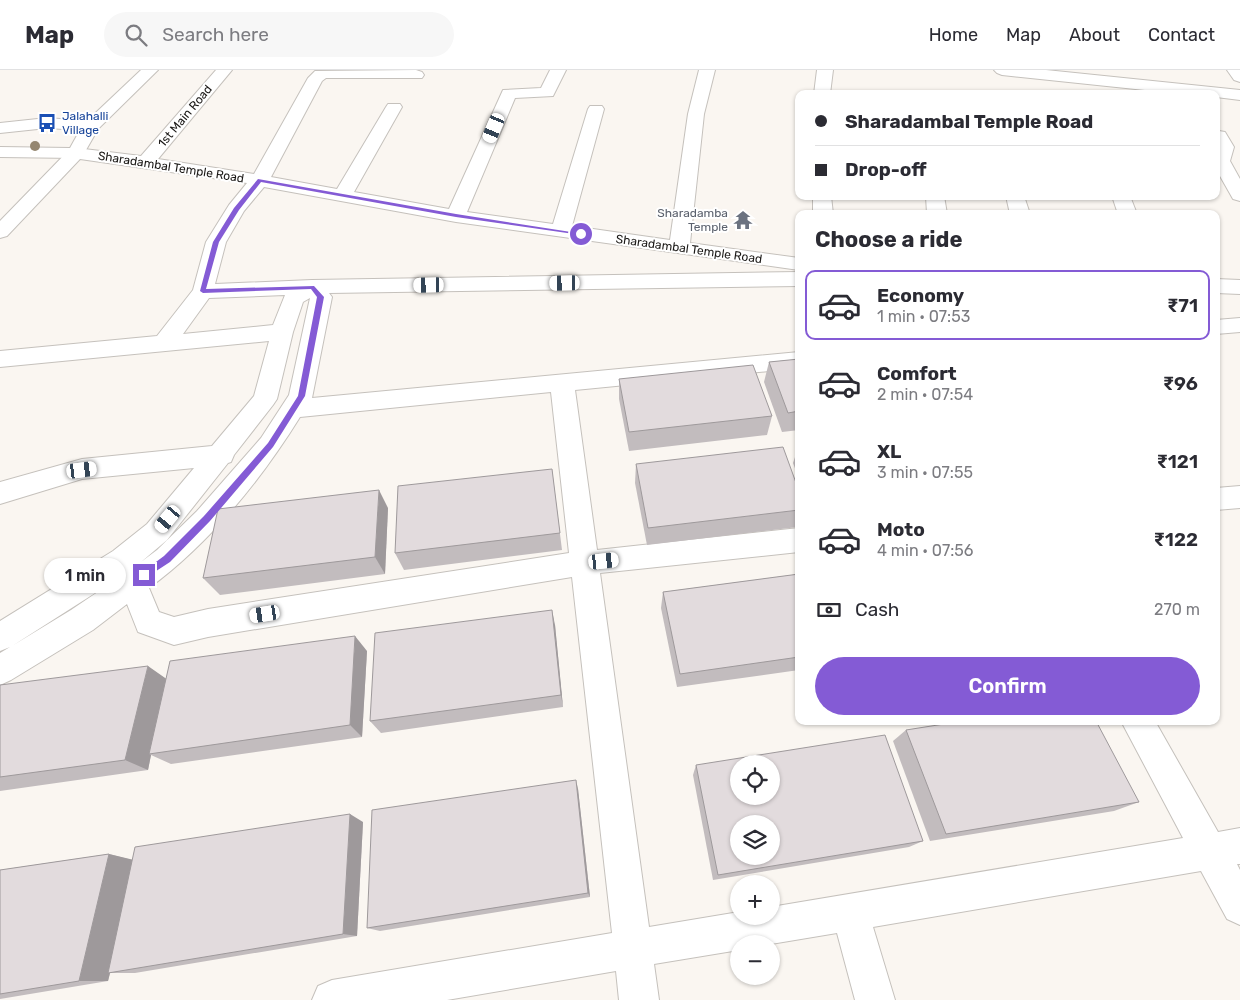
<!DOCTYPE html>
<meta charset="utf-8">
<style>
:root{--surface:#fff;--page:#f7f7f7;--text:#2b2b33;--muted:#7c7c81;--line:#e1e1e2;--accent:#845bd5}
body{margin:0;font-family:Rubik,sans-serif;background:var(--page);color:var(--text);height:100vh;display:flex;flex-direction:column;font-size:19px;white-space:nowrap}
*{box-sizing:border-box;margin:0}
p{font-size:16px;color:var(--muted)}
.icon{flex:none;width:28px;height:28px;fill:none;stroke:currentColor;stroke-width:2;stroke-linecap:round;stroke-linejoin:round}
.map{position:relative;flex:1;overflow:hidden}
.side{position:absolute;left:795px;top:140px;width:425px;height:515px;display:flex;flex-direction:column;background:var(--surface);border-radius:10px;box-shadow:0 1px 4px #0004}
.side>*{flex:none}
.top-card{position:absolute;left:795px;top:20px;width:425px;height:110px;border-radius:10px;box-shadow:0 1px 4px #0004;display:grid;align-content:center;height:110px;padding:0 20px;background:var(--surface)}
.controls{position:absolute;left:730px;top:685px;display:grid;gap:10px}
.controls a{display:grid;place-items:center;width:50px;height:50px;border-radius:50%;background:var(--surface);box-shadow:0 1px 4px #0004;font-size:25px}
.end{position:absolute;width:22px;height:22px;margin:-11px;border:6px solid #845bd5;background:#fff;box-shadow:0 0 0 2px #fff}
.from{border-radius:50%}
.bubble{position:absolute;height:35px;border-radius:18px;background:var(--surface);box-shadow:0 1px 4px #0004;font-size:16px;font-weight:600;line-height:35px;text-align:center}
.car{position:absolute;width:15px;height:30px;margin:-15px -8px;border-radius:6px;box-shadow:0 0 4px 1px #0007;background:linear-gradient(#fff 24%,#345 0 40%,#fff 0 76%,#345 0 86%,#fff 0)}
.top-card b{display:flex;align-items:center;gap:18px;height:48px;font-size:19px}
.top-card b+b{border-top:1px solid var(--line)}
.top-card i{width:12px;height:12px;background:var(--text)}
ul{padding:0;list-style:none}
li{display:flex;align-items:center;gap:15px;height:70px;margin:0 10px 8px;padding:0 10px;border:2px solid transparent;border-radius:10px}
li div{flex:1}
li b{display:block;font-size:19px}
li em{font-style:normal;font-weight:600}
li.selected{border-color:var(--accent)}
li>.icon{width:45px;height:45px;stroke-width:1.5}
h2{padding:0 20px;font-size:22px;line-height:60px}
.pay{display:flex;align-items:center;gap:12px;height:55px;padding:0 20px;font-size:19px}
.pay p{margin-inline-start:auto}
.cta{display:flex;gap:10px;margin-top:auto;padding:10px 20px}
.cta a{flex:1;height:58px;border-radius:30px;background:var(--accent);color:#fff;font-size:20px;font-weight:600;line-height:58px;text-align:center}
header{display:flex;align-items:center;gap:30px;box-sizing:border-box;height:70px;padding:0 25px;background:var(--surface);border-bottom:1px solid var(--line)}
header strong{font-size:24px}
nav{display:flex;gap:28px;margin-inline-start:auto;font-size:18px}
.search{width:350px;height:45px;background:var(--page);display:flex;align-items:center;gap:12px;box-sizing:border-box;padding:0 18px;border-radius:28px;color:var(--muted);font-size:19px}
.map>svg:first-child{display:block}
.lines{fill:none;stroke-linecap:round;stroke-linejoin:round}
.minor-casing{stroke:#c5c1bc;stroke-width:2}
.tertiary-casing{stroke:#c5c1bc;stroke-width:2}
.minor{fill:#fff;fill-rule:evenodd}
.tertiary{fill:#fff;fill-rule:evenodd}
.tree{fill:#958770}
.wall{fill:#c2bcbe}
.shaded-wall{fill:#9e999b}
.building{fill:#e2dbdd;stroke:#9e999b;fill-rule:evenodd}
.route{fill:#845bd5}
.labels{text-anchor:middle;stroke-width:4;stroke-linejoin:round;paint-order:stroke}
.far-transit-label{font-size:12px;fill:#164399;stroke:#fff;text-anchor:start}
.far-street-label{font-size:12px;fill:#191715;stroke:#fff}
.far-worship-label{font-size:12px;fill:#5b616d;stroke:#fff;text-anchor:end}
</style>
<header>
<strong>Map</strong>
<div class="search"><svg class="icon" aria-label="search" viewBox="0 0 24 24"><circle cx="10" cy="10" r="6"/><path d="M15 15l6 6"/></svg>Search here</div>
<nav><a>Home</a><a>Map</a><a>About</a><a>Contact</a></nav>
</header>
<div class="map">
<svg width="1240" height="930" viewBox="0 0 1240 930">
<rect width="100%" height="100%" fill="#faf6f1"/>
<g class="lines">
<!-- minor casing -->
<g class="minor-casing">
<g id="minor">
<path d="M216,0H232L158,89L254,104L308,8L315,1L416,0L422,2L424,5L422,8H326L322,11L271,107L337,119L386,37L388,34H400L402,37L354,122L449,139L503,20L541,18L550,0H566L553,26L515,28L467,142L553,154L588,39L590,36H602L604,39L572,156L670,170L688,44L699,0H715L704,44L690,173L799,188V200L456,152L264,117L244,141L226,172L215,214L312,210L799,202V216L329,223L332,227L312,328L799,282V298L575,320L597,480L799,458V482L600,503L649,857L739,842V846H771V837L1183,768L1121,651H1155L1218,762L1240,758V794H1237L1240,800V855L1227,849L1201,801L873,857L895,930H855L837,863L771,874H739V880L654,894L659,930H619L616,901L447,930H312L318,916L332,910L612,863L572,507L208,567L174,575L138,562L127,534L93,560L11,610L0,615V583L10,577L0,581V551L113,481L147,454L194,398L82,409L0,434V412L82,389L212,376L254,326L269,271L0,297V281L157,266L193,220L206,172L229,135L247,113L80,89L7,166L0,168V151L70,79L76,78L141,86ZM285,225L273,255L183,264L209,228ZM310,228L289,325L261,368L197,441L157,480L141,492L167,470L228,393L231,392L234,385L273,335L277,329L293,262L303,232ZM551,322L569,483L208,539L174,547L159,542L149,518C209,474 261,410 300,347ZM114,511L71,540L12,576Z"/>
<polygon points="817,0 833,0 830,24 814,24"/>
<polygon points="994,0 1046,0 1240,20 1240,30 1216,27 1216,24 1183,24 1002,5 997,3"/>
<polygon points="1227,0 1240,0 1240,12 1234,10"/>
<polygon points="1219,61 1225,62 1234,77 1230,91 1240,109 1240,131 1233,129 1216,99 1216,62"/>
<polygon points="813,126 831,126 833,144 813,144"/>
<polygon points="926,126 944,126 947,144 927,144"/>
<polygon points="1006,126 1024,126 1030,144 1010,144"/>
<polygon points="1112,126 1130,126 1137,144 1118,144"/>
<polygon points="1216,209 1240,210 1240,224 1216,223"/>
<polygon points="1240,248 1240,262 1216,264 1216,250"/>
<polygon points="1240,416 1240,438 1216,440 1216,418"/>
</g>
</g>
<!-- tertiary casing -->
<g class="tertiary-casing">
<polygon id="tertiary" points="141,0 158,0 98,59 82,87 76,88 0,87 0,77 70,78 80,60 47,58 0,63 0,53 47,48 87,51"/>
</g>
<!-- minor -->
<use href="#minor" class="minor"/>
<!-- tertiary -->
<use href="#tertiary" class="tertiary"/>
</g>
<!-- trees -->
<circle class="tree" cx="35" cy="76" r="5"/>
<!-- wall -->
<g class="wall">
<polygon points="799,289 799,360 782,362 764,312 769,292"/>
<polygon points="619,309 772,346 767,365 629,381 619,329"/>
<polygon points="799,375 799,409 793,393"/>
<polygon points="636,394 799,421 799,455 798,457 647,475 635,413"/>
<polygon points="552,399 562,480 404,500 395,483"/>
<polygon points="388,438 385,504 220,525 203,508"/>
<polygon points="799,504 799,600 677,617 661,538 663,522"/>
<polygon points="555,555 563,637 381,663 370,651"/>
<polygon points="367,581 362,667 171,694 151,685 148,700 0,721 0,615 166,609"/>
<polygon points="906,660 1139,732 1114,741 930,771 893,671"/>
<polygon points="696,695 923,771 909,777 713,810 693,705"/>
<polygon points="578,719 590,827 380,861 367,858"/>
<polygon points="363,752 357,866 135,903 110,903 108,911 0,929 0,800 109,784 132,790"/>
</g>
<!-- shaded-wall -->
<g class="shaded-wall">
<polygon points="379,420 388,438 385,504 375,487"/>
<polygon points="552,540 555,555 563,637 561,625"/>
<polygon points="355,566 367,581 362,667 350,655"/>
<polygon points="148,596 168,610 149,684 151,685 148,700 125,690"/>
<polygon points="576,710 578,719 590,827 588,823"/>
<polygon points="350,744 363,752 357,866 343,864"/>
<polygon points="109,784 134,790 108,903 110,903 108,911 79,911"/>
</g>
<!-- building -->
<g class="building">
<polygon points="799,289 799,341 788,343 769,292"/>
<polygon points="753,295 772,346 629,362 619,309"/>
<polygon points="783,377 799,421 799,440 648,458 636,394"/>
<polygon points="552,399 560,463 395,483 398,416"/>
<polygon points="379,420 375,487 203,508 218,439"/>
<polygon points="799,504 799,587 680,604 663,522"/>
<polygon points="552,540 561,625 370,651 375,563"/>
<polygon points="355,566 350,655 149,684 170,591"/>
<polygon points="148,596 125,690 0,707 0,615"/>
<polygon points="963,651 1096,651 1139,732 946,764 906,660"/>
<path d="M885,665L923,771L718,805L696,695ZM739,694H771V726H739ZM739,754H771V786H739Z"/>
<polygon points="576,710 588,823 367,858 372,740"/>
<polygon points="350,744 343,864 108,903 135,777"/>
<polygon points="109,784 79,911 0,924 0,800"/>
</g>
<!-- route -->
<polygon class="route" points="258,109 456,144 584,164 581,165 456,147 261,112 239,140 219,172 206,219 314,216 324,227 305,326 273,377 210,451 170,492 144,509 140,505 141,503 164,486 204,446 268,373 298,326 317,227 311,219 203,223 200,221 213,172 234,138"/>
<!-- icons -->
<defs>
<g id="bus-bare" transform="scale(1.5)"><path d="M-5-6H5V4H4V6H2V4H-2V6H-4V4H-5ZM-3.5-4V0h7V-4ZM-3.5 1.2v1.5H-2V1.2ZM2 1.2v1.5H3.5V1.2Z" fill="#1a4fb4" stroke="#fff" stroke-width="2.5" paint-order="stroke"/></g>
<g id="temple-bare" transform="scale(1.5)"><path d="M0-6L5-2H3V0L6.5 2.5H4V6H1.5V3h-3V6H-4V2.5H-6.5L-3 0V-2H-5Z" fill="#6b7280" stroke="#fff" stroke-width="2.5" paint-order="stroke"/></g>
</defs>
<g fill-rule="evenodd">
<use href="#bus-bare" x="47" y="53"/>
<use href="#temple-bare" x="743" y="150"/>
</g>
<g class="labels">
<!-- far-transit labels -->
<g class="far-transit-label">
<text x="62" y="50">Jalahalli<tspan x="62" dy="14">Village</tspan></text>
</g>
<!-- far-street labels -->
<g class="far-street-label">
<text transform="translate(185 46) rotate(-50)" y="4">1st Main Road</text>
<text transform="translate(171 97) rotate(9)" y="4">Sharadambal Temple Road</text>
<text transform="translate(689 179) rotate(8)" y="4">Sharadambal Temple Road</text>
</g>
<!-- far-worship labels -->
<g class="far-worship-label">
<text x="728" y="147">Sharadamba<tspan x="728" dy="14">Temple</tspan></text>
</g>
</g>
</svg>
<div class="controls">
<a><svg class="icon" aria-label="locate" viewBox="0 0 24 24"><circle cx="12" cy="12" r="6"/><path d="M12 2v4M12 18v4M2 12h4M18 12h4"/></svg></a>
<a><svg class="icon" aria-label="layers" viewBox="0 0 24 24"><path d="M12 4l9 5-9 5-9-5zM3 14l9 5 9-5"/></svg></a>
<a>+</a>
<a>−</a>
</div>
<i class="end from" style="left:581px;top:164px"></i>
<i class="end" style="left:144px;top:505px"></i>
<div class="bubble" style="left:44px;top:488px;width:82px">1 min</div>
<i class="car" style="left:494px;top:58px;rotate:203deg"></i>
<i class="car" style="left:565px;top:213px;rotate:269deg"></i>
<i class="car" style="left:429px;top:215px;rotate:269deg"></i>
<i class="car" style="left:82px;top:400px;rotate:83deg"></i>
<i class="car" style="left:168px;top:449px;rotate:220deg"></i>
<i class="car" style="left:604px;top:491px;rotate:84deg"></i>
<i class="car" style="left:265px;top:544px;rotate:261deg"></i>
<div class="top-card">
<b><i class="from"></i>Sharadambal Temple Road</b>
<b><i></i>Drop-off</b>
</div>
<section class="side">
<h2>Choose a ride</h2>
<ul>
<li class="selected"><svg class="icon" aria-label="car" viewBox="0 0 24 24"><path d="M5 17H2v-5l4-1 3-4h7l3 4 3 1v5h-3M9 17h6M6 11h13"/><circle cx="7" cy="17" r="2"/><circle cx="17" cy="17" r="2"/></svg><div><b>Economy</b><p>1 min · 07:53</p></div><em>₹71</em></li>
<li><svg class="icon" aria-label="car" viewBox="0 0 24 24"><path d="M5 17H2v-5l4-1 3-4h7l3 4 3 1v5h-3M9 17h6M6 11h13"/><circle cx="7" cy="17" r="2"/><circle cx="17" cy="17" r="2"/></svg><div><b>Comfort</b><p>2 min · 07:54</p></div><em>₹96</em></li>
<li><svg class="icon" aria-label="car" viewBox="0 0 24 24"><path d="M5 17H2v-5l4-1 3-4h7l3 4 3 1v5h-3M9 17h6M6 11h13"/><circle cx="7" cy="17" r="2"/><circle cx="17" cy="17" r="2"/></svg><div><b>XL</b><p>3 min · 07:55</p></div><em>₹121</em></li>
<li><svg class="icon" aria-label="car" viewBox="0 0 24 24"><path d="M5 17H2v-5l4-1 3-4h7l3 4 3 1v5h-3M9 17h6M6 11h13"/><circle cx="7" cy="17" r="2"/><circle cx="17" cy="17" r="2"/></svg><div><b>Moto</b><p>4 min · 07:56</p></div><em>₹122</em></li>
</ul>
<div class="pay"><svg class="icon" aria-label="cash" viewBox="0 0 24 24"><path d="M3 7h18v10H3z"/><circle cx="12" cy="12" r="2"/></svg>Cash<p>270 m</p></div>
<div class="cta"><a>Confirm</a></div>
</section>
</div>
